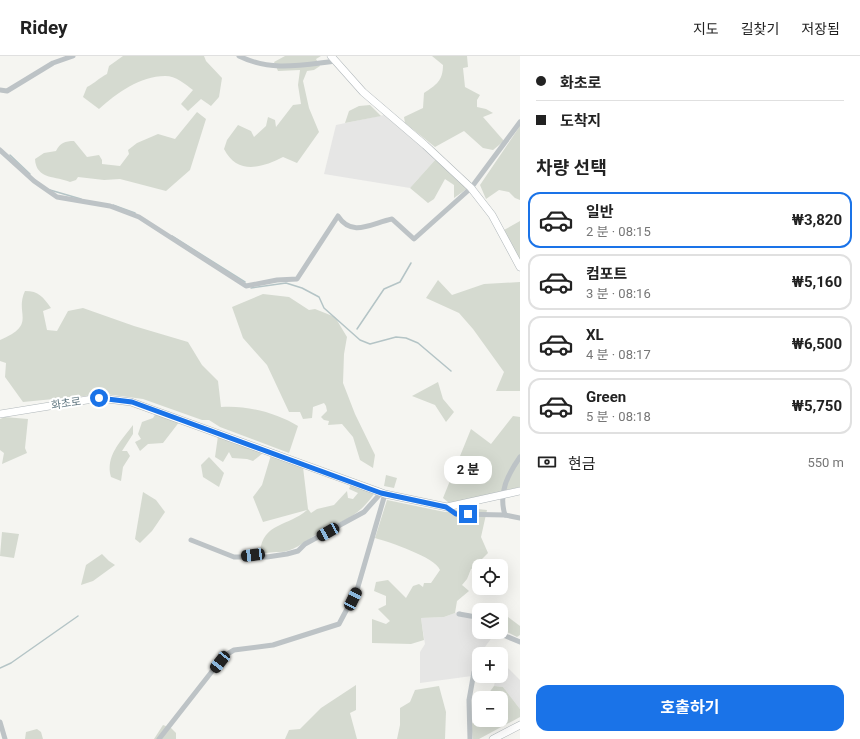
<!DOCTYPE html>
<html lang="ko">
<meta charset="utf-8">
<style>
:root{--surface:#fff;--page:#f2f2f2;--text:#222;--muted:#767676;--line:#e0e0e0;--accent:#1a73e8}
body{margin:0;font-family:Roboto,"Noto Sans KR",sans-serif;background:var(--page);color:var(--text);height:100vh;display:flex;flex-direction:column;font-size:15px;white-space:nowrap}
*{box-sizing:border-box;margin:0}
p{font-size:13px;color:var(--muted)}
.icon{flex:none;width:22px;height:22px;fill:none;stroke:currentColor;stroke-width:2;stroke-linecap:round;stroke-linejoin:round}
.map{position:relative;flex:1;overflow:hidden}
.side{display:flex;flex-direction:column;background:var(--surface);width:340px}
.side>*{flex:none}
.hud{display:grid;align-content:center;height:88px;padding:0 16px;background:var(--surface)}
.tools{position:absolute;left:472px;top:503px;display:grid;gap:8px}
.tools a{display:grid;place-items:center;width:36px;height:36px;border-radius:8px;background:var(--surface);box-shadow:0 4px 16px #0002;font-size:20px}
.end{position:absolute;width:18px;height:18px;margin:-9px;border:5px solid #1a73e8;background:#fff;box-shadow:0 0 0 2px #fff}
.from{border-radius:50%}
.bubble{position:absolute;height:28px;border-radius:12px;background:var(--surface);box-shadow:0 4px 16px #0002;font-size:13px;font-weight:700;line-height:28px;text-align:center}
.car{position:absolute;width:12px;height:24px;margin:-12px -6px;border-radius:5px;box-shadow:0 0 3px 1px #0007;background:linear-gradient(#222 24%,#8ab4d8 0 40%,#222 0 76%,#8ab4d8 0 86%,#222 0)}
.hud b{display:flex;align-items:center;gap:14px;height:38px;font-size:15px}
.hud b+b{border-top:1px solid var(--line)}
.hud i{width:10px;height:10px;background:var(--text)}
ul{padding:0;list-style:none}
li{display:flex;align-items:center;gap:12px;height:56px;margin:0 8px 6px;padding:0 8px;border:2px solid var(--line);border-radius:12px}
li div{flex:1}
li b{display:block;font-size:15px}
li em{font-style:normal;font-weight:700}
li.selected{border-color:var(--accent)}
li>.icon{width:36px;height:36px;stroke-width:1.5}
h2{padding:0 16px;font-size:18px;line-height:48px}
.pay{display:flex;align-items:center;gap:10px;height:44px;padding:0 16px;font-size:15px}
.pay p{margin-inline-start:auto}
.button{display:flex;gap:8px;margin-top:auto;padding:8px 16px}
.button a{flex:1;height:46px;border-radius:12px;background:var(--accent);color:#fff;font-size:16px;font-weight:700;line-height:46px;text-align:center}
header{display:flex;align-items:center;gap:24px;box-sizing:border-box;height:56px;padding:0 20px;background:var(--surface);border-bottom:1px solid var(--line)}
header strong{font-size:19px}
nav{display:flex;gap:22px;margin-inline-start:auto;font-size:14px}
main{display:flex;flex:1;min-height:0}
.map>svg:first-child{display:block}
.built{fill:#e6e6e5}
.green{fill:#d5dad0}
.lines{fill:none;stroke-linecap:round;stroke-linejoin:round}
.stream{stroke:#b4c4c6;stroke-width:1.5}
.secondary-casing{stroke:#b0b7ba;stroke-width:8}
.street{stroke:#bdc3c6;stroke-width:5}
.secondary{stroke:#fff;stroke-width:7}
.route{stroke:#1a73e8;stroke-width:5}
.labels{text-anchor:middle;stroke-width:4;stroke-linejoin:round;paint-order:stroke}
.street-label{font-size:11px;fill:#637983;stroke:#fff}
</style>
<header>
<strong>Ridey</strong>
<nav><a>지도</a><a>길찾기</a><a>저장됨</a></nav>
</header>
<main>
<div class="map">
<svg width="520" height="683" viewBox="0 0 520 683">
<rect width="100%" height="100%" fill="#f5f5f1"/>
<!-- built -->
<g class="built">
<polygon points="384,59 436,103 410,132 324,118 336,69"/>
<polygon points="460,555 479,568 479,576 488,576 493,580 479,599 479,615 476,615 472,620 420,627 420,596 425,588 421,562 444,561"/>
<polygon points="507,611 520,624 520,653 503,631 494,630 496,621 501,620 501,617"/>
</g>
<!-- green -->
<g class="green">
<path d="M123,0H204L206,5L222,22L219,41L211,50L201,43L188,55L181,48L193,34C185,28 176,20 165,20C140,20 117,37 99,53L83,41L87,31C95,27 99,22 107,18L109,10Z"/>
<path d="M285,0H321L316,3L320,10L314,14L307,15L303,25L309,52L319,76L297,107L283,101C262,112 237,119 224,93L227,84L238,69L251,75L254,81L266,70L268,61L275,64L276,71L293,49L301,48L298,29L300,14L278,15L274,6Z"/>
<path d="M432,0H467L468,11L463,12L465,31L480,39L477,44V51L486,53L493,57L483,61L504,85L493,94L483,92L464,75L435,91L405,67L404,61L423,52L424,37C436,29 443,25 443,9Z"/>
<polygon points="370,49 381,60 345,67 349,55 359,50"/>
<path d="M197,56L206,63L190,114L166,135L120,123L104,124L78,121L76,124L70,126C57,120 36,124 35,103L44,97L56,95C60,87 65,85 74,85L87,101L99,99L102,104V108L120,110L129,98L128,94L137,87L158,78L175,83Z"/>
<polygon points="520,70 520,144 515,142 509,136 499,134 486,143 480,129"/>
<polygon points="436,103 468,132 454,142 454,129 445,123 434,143 428,147 410,132"/>
<polygon points="520,165 520,205 504,174"/>
<polygon points="438,224 452,239 484,228 520,226 520,335 496,335 504,316 473,273 459,257 426,242"/>
<path d="M25,235C39,235 43,241 51,252L43,255L47,274L57,275L68,255L83,252L134,270L188,286L202,309L218,325L221,351C247,349 277,357 298,370L289,397L220,371L209,364H202L143,343L105,338L23,346L5,321L6,307L0,305V284C38,268 14,258 25,235Z"/>
<polygon points="263,238 289,241 309,254 315,253 335,261 347,281 344,298 343,327 355,358 375,399 373,412 360,404 353,381 342,368 328,369 329,365 324,364 321,361 327,355 326,350 324,347 313,351 312,362 303,363 300,356 289,356 267,309 243,282 232,251"/>
<polygon points="438,326 443,343 454,356 446,366 435,349 412,340"/>
<polygon points="156,357 180,365 163,387 148,388 140,395 135,386 141,383 138,378 142,366 153,362"/>
<polygon points="513,360 520,361 520,431 449,447 443,442 471,373 491,388"/>
<polygon points="5,361 28,363 25,392 27,397 2,408 4,397 0,394 0,363"/>
<path d="M133,369V378L122,395H127L130,400L123,411L121,425L111,421C105,400 121,385 133,369Z"/>
<polygon points="218,380 258,395 263,397 253,405 247,403 232,402 229,396 223,406 215,401"/>
<path d="M271,399L303,411L308,453L311,457L317,453L334,449L347,435L348,442L353,443L358,437L349,433L351,428L374,438C356,464 341,464 317,478C302,487 293,497 276,496C270,496 266,498 260,496C263,466 288,471 307,454L263,466L253,441L262,429Z"/>
<polygon points="209,401 224,417 219,431 203,421 201,409"/>
<polygon points="386,419 397,422 394,432 384,430"/>
<polygon points="143,436 156,444 165,456 152,475 140,487 135,483"/>
<path d="M387,444L445,456L468,452L487,454L481,481L488,497L480,505L478,510L471,513L467,523L462,529L469,535L457,545L455,557L444,561L421,562L424,584L411,588L372,587V563L386,568L390,565L378,553L386,549V540L374,535L376,526L388,524L406,542L413,530L419,528L423,531L424,527H431L440,514C435,501 389,486 375,482Z"/>
<polygon points="2,476 19,478 14,502 0,500"/>
<polygon points="102,498 109,505 115,509 93,525 81,529 86,509"/>
<polygon points="501,561 508,561 520,570 520,579 517,581 501,573"/>
<polygon points="356,629 356,654 350,657 357,683 285,683 289,674 300,673 321,652"/>
<polygon points="439,630 446,656 445,683 397,683 400,669 400,652 410,646 415,634"/>
<polygon points="494,630 503,631 520,653 520,661 479,683 473,683 471,669 476,663 479,655 479,664 501,664 501,642 485,642"/>
<polygon points="163,669 171,672 176,677 176,683 154,683"/>
<polygon points="37,673 41,676 43,683 25,683 26,676"/>
</g>
<g class="lines">
<!-- stream -->
<g class="stream">
<polyline points="10,99 30,118"/>
<polyline points="50,134 81,143"/>
<polyline points="113,149 135,157"/>
<polyline points="172,180 245,226"/>
<polyline points="251,232 286,227 302,232 319,241 324,252 360,284 370,288 396,281 406,282 418,287 451,315"/>
<polyline points="357,273 384,233 400,226 411,207"/>
<polyline points="0,612 11,607 78,560"/>
</g>
<!-- secondary casing -->
<g class="secondary-casing">
<g id="secondary">
<polyline points="331,0 363,36 425,89 471,132 492,159 520,211"/>
<polyline points="0,358 99,342 131,346 385,438 447,451 520,435"/>
<polyline points="493,683 520,669"/>
</g>
</g>
<!-- street -->
<g class="street">
<path d="M239,0C271,16 301,9 336,5"/>
<polyline points="0,34 7,35 53,7 73,0"/>
<path d="M0,94L34,125L57,141L110,150L139,161L246,230L277,224L297,223L338,160C352,182 372,167 392,163L414,183L471,132L520,66"/>
<polyline points="447,451 456,458 505,459 520,462"/>
<path d="M505,459C498,437 508,418 520,401"/>
<polyline points="191,484 234,501 267,501 287,498 298,495 305,488 364,456 381,437"/>
<polyline points="459,558 476,561 479,564"/>
<polyline points="496,576 520,586"/>
<polyline points="0,666 5,683"/>
<polyline points="159,683 224,600 234,594 273,589 339,568 357,534 385,438"/>
<polyline points="470,683 469,644 474,616"/>
</g>
<!-- secondary -->
<use href="#secondary" class="secondary"/>
</g>
<g class="lines">
<!-- route -->
<polyline class="route" points="99,342 132,346 381,437 446,451 456,458 468,458"/>
</g>
<g class="labels">
<!-- street labels -->
<g class="street-label">
<text transform="translate(66 347) rotate(-9)" y="4">화초로</text>
</g>
</g>
</svg>
<div class="tools">
<a><svg class="icon" aria-label="locate" viewBox="0 0 24 24"><circle cx="12" cy="12" r="6"/><path d="M12 2v4M12 18v4M2 12h4M18 12h4"/></svg></a>
<a><svg class="icon" aria-label="layers" viewBox="0 0 24 24"><path d="M12 4l9 5-9 5-9-5zM3 14l9 5 9-5"/></svg></a>
<a>+</a>
<a>−</a>
</div>
<i class="end from" style="left:99px;top:342px"></i>
<i class="end" style="left:468px;top:458px"></i>
<div class="bubble" style="left:444px;top:400px;width:48px">2 분</div>
<i class="car" style="left:328px;top:476px;rotate:241deg"></i>
<i class="car" style="left:253px;top:499px;rotate:263deg"></i>
<i class="car" style="left:353px;top:543px;rotate:26deg"></i>
<i class="car" style="left:220px;top:606px;rotate:218deg"></i>
</div>
<section class="side">
<div class="hud">
<b><i class="from"></i>화초로</b>
<b><i></i>도착지</b>
</div>
<h2>차량 선택</h2>
<ul>
<li class="selected"><svg class="icon" aria-label="car" viewBox="0 0 24 24"><path d="M5 17H2v-5l4-1 3-4h7l3 4 3 1v5h-3M9 17h6M6 11h13"/><circle cx="7" cy="17" r="2"/><circle cx="17" cy="17" r="2"/></svg><div><b>일반</b><p>2 분 · 08:15</p></div><em>₩3,820</em></li>
<li><svg class="icon" aria-label="car" viewBox="0 0 24 24"><path d="M5 17H2v-5l4-1 3-4h7l3 4 3 1v5h-3M9 17h6M6 11h13"/><circle cx="7" cy="17" r="2"/><circle cx="17" cy="17" r="2"/></svg><div><b>컴포트</b><p>3 분 · 08:16</p></div><em>₩5,160</em></li>
<li><svg class="icon" aria-label="car" viewBox="0 0 24 24"><path d="M5 17H2v-5l4-1 3-4h7l3 4 3 1v5h-3M9 17h6M6 11h13"/><circle cx="7" cy="17" r="2"/><circle cx="17" cy="17" r="2"/></svg><div><b>XL</b><p>4 분 · 08:17</p></div><em>₩6,500</em></li>
<li><svg class="icon" aria-label="car" viewBox="0 0 24 24"><path d="M5 17H2v-5l4-1 3-4h7l3 4 3 1v5h-3M9 17h6M6 11h13"/><circle cx="7" cy="17" r="2"/><circle cx="17" cy="17" r="2"/></svg><div><b>Green</b><p>5 분 · 08:18</p></div><em>₩5,750</em></li>
</ul>
<div class="pay"><svg class="icon" aria-label="cash" viewBox="0 0 24 24"><path d="M3 7h18v10H3z"/><circle cx="12" cy="12" r="2"/></svg>현금<p>550 m</p></div>
<div class="button"><a>호출하기</a></div>
</section>
</main>
